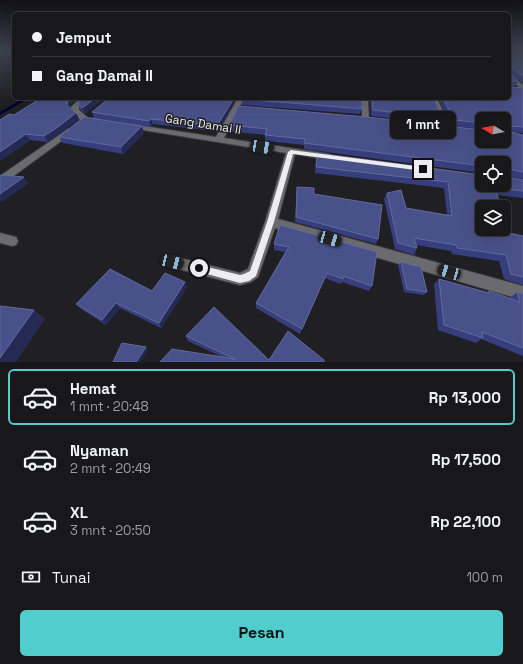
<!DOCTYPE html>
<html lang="id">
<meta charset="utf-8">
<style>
:root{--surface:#18171a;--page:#212023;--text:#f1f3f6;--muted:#9f9fa2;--line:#363639;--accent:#52cdce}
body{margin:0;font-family:"Space Grotesk",sans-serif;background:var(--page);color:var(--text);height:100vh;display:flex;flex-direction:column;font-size:15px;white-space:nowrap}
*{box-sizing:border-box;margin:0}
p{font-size:13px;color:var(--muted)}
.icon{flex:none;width:22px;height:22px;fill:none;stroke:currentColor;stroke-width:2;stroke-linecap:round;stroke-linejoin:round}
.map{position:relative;height:362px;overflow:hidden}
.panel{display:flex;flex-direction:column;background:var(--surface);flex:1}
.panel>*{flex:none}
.banner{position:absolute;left:12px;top:12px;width:499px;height:88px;border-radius:6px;box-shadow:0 4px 16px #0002,0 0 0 1px var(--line);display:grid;align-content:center;height:88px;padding:0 20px;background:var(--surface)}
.needle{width:26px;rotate:279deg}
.controls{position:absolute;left:475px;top:112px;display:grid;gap:8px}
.controls a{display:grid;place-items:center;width:36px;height:36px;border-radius:6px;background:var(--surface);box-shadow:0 4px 16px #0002,0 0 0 1px var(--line);font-size:20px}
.end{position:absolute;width:18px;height:18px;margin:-9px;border:5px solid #edecef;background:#111;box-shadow:0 0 0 2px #111}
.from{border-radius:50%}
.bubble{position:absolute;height:28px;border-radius:6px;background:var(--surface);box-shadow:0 4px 16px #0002,0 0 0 1px var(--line);font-size:13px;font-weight:800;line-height:28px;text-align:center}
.car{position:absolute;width:12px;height:24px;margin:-12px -6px;border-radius:5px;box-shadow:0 0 3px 1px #0007;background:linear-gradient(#222 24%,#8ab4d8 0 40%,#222 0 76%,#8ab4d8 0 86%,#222 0)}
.banner b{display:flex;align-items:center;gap:14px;height:38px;font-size:15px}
.banner b+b{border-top:1px solid var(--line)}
.banner i{width:10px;height:10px;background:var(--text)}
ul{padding:7px 0 0;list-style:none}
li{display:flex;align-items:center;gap:12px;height:56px;margin:0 8px 6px;padding:0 12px;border:2px solid transparent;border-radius:6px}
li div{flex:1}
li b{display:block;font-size:15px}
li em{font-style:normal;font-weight:800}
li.selected{border-color:var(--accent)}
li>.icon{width:36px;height:36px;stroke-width:1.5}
.pay{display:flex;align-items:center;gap:10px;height:44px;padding:0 20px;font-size:15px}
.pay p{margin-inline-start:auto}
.button{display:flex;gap:8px;margin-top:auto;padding:8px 20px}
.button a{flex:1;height:46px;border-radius:6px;background:var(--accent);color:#111;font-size:16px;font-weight:800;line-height:46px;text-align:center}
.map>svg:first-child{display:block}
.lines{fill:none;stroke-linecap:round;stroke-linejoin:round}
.stream{fill:#000034;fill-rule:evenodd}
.minor-casing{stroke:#3c3b3e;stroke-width:2}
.minor{fill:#6b6b6f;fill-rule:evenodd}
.wall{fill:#363e7e}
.shaded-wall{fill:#252a54}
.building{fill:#49518a;stroke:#63699a}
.route{fill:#edecef}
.labels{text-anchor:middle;stroke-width:3;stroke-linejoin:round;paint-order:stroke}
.street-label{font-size:12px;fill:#edecef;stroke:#201f23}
</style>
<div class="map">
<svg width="523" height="362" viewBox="0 0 523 362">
<rect width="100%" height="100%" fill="#201f23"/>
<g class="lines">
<!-- stream -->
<polygon class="stream" points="24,98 29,98 0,115 0,112"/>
<!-- minor casing -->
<g class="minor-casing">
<g id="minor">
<polygon points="509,74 523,85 523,90 509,79"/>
<path d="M81,98H88L79,108V110L88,118L99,119V123C89,124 71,119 71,107Z"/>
<polygon points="238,98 244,98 224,138 329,154 334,157 329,160 295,154 278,219 523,286 523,300 275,228 258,277 251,282 240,285 167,266 165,262 167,258 172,256 240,273 248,269 265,222 286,153 130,128 126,126 130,124 216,137"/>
<polygon points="362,98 368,98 369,121 363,121 362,119"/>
<polygon points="431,98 437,98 451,129 450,131 447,131 443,129"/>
<polygon points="68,129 71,129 75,131 4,183 0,184 0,176"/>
<polygon points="0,233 16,237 18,241 16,245 12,246 0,243"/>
</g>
</g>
<!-- minor -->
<use href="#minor" class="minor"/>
</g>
<!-- wall -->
<g class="wall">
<polygon points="509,51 523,51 523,83 511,74 518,81 515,86 512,86 512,87 523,88 523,133 511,132 523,135 523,179 507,176 507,177 523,180 523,198 497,195 509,233 523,236 523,285 504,279 499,261 452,254 451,251 416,245 417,248 414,255 395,249 384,199 387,193 406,208 447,215 444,188 315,173 317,153 482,185 504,163 482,163 482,173 304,149 304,145 265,141 265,135 229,131 229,125 504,141 482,119 482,129 451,126 438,98 509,98"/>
<polygon points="41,98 79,98 71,104 70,108 76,113 79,119 61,133 48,142 30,140 0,161 14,115"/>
<polygon points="82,98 85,114 80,109 78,103"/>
<polygon points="109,98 237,98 219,130 214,131 153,124 151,127 94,118 92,112"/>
<polygon points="370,98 434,98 442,118 440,124 371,116"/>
<polygon points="242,99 362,109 360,114 242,105"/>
<polygon points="144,133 123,154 63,143 59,137"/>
<polygon points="297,187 314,194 378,239 376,244 295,222"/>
<polygon points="280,225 372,286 369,291 342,282 340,284 325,278 300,334 256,308 256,303 285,252 274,250 274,244"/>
<polygon points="401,262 427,292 424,295 404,292 398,265"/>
<polygon points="439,279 487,293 489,291 510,299 510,298 517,292 523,294 523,356 481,339 476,343 438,330 434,284"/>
<polygon points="187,287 161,328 120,308 106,325 81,309 76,304 152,291"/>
<polygon points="186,336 269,360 160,362 222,357 188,341"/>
</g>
<!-- shaded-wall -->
<g class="shaded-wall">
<polygon points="68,98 79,98 71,104 70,111 67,105"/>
<polygon points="96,98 106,98 85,114 82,108"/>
<polygon points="234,98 237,98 219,130 218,124"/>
<polygon points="76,113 79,119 61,133 48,142 44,136"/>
<polygon points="151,119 153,124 151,127 149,121"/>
<polygon points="142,126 144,133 123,154 121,147"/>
<polygon points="26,134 30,140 0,161 0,152"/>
<polygon points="24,177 29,183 2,202 0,200 0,194"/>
<polygon points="327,273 325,278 300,334 302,329"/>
<polygon points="185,282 187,287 161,328 159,323"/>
<polygon points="116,303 120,308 106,325 102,320"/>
<polygon points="34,310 45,319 16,362 0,362 0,358"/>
<polygon points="146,347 148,350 140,362 136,362"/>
</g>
<!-- building -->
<g class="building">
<polygon points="509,51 523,51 523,76 512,68 511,74 518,81 511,81 512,87 523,88 523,127 508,126 507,131 523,135 523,172 509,169 507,171 507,177 523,180 523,191 495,188 501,207 482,207 482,229 504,229 504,217 509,233 523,236 523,277 511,274 506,255 457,248 456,245 414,238 417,248 398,243 387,193 401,190 406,208 452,216 448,182 316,167 317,153 482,175 482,185 504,185 504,163 482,163 482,166 304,143 305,139 265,135 267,129 229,125 239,106 367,117 482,130 482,141 504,141 504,119 482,119 482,123 454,120 443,98 509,98"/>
<polygon points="41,98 69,98 67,105 76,113 58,127 44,136 26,134 0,152 0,120 9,114 14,115"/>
<polygon points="82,98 96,98 82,108 78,103"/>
<polygon points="109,98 234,98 218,124 213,125 151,119 149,121 92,112"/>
<polygon points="243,98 362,98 362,109 242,99"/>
<polygon points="372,98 434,98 442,118 373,110"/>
<polygon points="84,117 142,126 121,147 59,137"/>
<polygon points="2,175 24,177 0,194 0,176"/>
<polygon points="297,187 314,188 314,194 382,205 378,239 296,217"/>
<polygon points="280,225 377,252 372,286 343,276 343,279 327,273 302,329 256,303 289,247 274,244"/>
<polygon points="401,262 421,267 427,292 407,289"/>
<polygon points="110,269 152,291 165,273 185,282 159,323 116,303 102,320 76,304"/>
<polygon points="439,279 489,293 489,291 520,302 517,292 523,294 523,348 482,332 483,338 444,325"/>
<polygon points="0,306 34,310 0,358"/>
<polygon points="214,307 269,360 288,331 324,360 324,362 160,362 172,349 235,359 186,336"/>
<polygon points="122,343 146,347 136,362 113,362"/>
</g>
<!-- sky -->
<linearGradient id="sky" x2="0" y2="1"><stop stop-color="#121113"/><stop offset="0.5" stop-color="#3c4250"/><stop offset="1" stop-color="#3c4250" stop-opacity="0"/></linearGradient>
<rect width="523" height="101" fill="url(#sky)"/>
<!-- route -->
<polygon class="route" points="291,150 423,167 426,169 423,171 293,154 274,222 256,276 249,281 240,283 196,271 195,268 196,266 199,265 240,275 244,274 250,271 267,222 288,152"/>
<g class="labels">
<!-- street labels -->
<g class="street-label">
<text transform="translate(203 124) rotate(9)" y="4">Gang Damai II</text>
</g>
</g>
</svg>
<div class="controls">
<a><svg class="needle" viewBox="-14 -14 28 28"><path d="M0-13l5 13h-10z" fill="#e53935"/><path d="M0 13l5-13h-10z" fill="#9f9fa2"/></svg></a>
<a><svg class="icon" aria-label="locate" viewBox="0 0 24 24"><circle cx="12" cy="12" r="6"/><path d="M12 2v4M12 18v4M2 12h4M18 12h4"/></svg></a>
<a><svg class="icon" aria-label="layers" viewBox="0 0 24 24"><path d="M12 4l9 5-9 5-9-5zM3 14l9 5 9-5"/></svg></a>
</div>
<i class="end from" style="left:199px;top:268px"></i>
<i class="end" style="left:423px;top:169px"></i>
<div class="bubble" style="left:390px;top:111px;width:66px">1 mnt</div>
<i class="car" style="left:262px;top:147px;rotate:99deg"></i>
<i class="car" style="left:330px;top:239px;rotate:106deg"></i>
<i class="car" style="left:172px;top:262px;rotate:104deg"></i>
<i class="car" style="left:449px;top:272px;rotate:286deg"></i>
<div class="banner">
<b><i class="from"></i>Jemput</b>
<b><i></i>Gang Damai II</b>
</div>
</div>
<section class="panel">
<ul>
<li class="selected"><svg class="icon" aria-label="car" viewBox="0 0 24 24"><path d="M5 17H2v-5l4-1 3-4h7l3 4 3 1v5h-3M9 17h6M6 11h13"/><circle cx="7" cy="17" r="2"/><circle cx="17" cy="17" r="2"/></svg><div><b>Hemat</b><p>1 mnt · 20:48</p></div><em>Rp 13,000</em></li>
<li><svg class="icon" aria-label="car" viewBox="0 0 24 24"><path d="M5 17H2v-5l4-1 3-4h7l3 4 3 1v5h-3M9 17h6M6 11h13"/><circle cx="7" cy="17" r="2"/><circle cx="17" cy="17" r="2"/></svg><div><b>Nyaman</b><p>2 mnt · 20:49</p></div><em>Rp 17,500</em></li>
<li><svg class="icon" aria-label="car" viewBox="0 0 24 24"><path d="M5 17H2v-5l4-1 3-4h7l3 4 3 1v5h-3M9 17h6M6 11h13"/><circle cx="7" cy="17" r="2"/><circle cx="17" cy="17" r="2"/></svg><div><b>XL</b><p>3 mnt · 20:50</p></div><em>Rp 22,100</em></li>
</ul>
<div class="pay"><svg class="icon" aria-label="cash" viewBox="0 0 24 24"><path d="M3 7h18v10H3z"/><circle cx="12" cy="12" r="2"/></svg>Tunai<p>100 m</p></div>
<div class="button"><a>Pesan</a></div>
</section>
